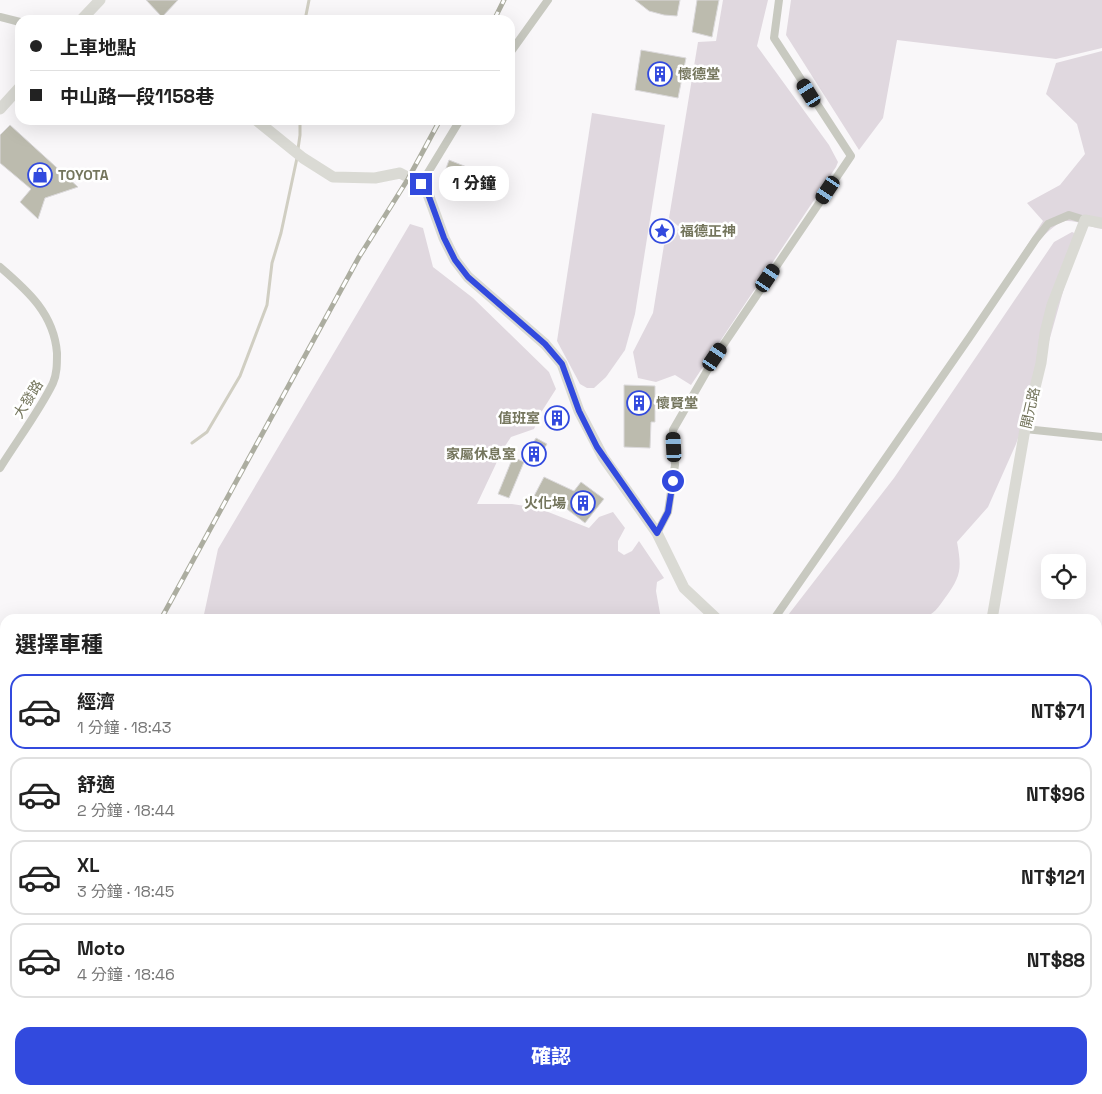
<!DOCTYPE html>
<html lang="zh-TW">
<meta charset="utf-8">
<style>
:root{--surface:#fff;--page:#f6f6f6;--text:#222;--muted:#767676;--line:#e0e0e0;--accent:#324ade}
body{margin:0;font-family:"Space Grotesk","Noto Sans TC",sans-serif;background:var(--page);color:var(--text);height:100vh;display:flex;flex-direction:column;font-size:19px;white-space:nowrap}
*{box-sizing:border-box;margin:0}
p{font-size:16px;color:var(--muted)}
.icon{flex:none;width:28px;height:28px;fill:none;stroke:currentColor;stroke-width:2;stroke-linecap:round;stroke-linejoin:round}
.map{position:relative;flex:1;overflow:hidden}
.details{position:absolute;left:0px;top:614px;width:1102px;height:481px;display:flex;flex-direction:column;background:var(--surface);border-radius:15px 15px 0 0;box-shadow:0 5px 20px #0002}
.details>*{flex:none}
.guide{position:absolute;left:15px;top:15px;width:500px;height:110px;border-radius:15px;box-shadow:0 5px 20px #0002;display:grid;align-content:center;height:110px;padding:0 15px;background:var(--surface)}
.buttons{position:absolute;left:1041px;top:554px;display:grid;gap:10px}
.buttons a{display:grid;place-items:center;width:45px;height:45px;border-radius:10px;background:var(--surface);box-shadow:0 5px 20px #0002;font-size:25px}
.end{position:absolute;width:22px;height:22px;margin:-11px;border:6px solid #324ade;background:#fff;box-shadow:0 0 0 2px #fff}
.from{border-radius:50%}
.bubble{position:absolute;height:35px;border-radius:15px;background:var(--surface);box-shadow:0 5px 20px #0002;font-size:16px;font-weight:800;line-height:35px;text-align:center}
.car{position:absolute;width:15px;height:30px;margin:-15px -8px;border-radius:6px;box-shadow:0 0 4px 1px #0007;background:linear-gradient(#222 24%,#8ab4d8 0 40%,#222 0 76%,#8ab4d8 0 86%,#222 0)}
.guide b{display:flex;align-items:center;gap:18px;height:48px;font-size:19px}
.guide b+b{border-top:1px solid var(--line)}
.guide i{width:12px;height:12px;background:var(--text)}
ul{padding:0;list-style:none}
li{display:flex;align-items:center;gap:15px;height:75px;margin:0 10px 8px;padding:0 5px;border:2px solid var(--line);border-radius:15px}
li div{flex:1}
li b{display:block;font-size:19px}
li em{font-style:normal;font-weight:800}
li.on{border-color:var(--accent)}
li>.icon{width:45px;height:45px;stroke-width:1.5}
h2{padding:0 15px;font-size:22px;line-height:60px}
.button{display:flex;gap:10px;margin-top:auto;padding:10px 15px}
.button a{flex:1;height:58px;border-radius:15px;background:var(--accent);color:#fff;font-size:20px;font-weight:800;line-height:58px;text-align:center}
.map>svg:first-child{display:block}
.green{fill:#e0d8df}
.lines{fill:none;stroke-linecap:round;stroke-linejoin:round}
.stream{stroke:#d0cec2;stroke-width:3}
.canal{stroke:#d0cec2;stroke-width:10}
.building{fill:#bcbbae;stroke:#dbd9db}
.street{stroke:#c8c9c0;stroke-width:8}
.secondary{stroke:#dadad4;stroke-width:11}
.rail-casing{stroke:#acada0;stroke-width:5}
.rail{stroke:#fff;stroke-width:3;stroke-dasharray:9;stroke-linecap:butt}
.route{stroke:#324ade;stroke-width:6}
.labels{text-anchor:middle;stroke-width:5;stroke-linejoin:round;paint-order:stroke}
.poi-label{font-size:14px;font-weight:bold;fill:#74755c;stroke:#fff;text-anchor:start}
.street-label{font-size:14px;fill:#74755c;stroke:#fff}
</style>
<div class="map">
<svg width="1102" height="1094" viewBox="0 0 1102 1094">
<rect width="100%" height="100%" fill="#f9f7f9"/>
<!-- green -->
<g class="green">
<path d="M723,0H768L757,46L829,145L838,162L836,167L691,385L675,375L656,382L638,378L633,352L653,313L664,245C674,243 678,235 678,226L669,218L698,42L716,41Z"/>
<polygon points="791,0 1102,0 1102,48 1056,59 897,40 883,118 859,150 786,35"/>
<path d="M1102,51V229C1089,227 1078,220 1065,221C1046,224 1001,288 988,305L1043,221L1027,203L1060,185L1085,154L1077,124L1046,94L1056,63Z"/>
<polygon points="592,113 665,125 635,314 625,350 606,377 594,388 587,388 580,384 557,341"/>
<polygon points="410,224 423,228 433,267 473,298 549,372 556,389 542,411 534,429 511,437 503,449 477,504 512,504 538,508 589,528 599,517 613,512 625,528 618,541 618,551 624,555 632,551 639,541 664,578 657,582 656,591 661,619 203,619 218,549"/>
<path d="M1072,232L1079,235L1039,377L1016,444L988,507L957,542C962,569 961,576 945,598C938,608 934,614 922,619H785L894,478L1054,242Z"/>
<polygon points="541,1090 645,1090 636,1094 545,1094"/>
</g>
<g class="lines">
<!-- stream -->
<g class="stream">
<polyline points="305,20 309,0"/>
<polyline points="298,149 300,135 300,120"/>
<polyline points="192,443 207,432 240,376 267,305 272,263 281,233 297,158"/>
</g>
<!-- canal -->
<g class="canal">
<polyline points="0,729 5,731"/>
<polyline points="505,1090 508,1094"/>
</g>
</g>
<!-- building -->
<g class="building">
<polygon points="146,0 178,0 162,17"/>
<polygon points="635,0 680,0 677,16 664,15 649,11"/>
<polygon points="697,0 719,0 712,37 692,32"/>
<polygon points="641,50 686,58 678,98 635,90"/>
<polygon points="10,125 78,187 45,198 38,219 20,202 31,189 0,163 0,135"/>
<polygon points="449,160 487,175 478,197 463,191 465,185 443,177"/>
<polygon points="624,385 655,386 655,422 651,422 650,448 624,447"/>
<polygon points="555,409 565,414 558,427 548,422"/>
<polygon points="536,438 547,444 535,464 524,458"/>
<polygon points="513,457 524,462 509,498 498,494"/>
<polygon points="544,477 574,491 581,482 604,499 585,523 559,503 556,509 533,498"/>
</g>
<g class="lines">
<!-- street -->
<g class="street">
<polyline points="0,17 20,22"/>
<polyline points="510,53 548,0"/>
<polyline points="421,184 460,120"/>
<path d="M0,267C28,291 54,314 57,353C57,364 57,374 53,383C40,410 16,442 0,468"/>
<polyline points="1025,429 1102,437"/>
<polyline points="657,533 668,512 675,465 673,430 715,357 851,156 774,38 779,0"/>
<polyline points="774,619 969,338 1036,239 1048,224 1069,215 1085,220"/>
</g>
<!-- secondary -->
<g class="secondary">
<polyline points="81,20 100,0"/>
<polyline points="0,109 20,87"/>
<polyline points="256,120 303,158 333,177 375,178 400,173 421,184 428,194 444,238 455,260 468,277 545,344 562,364 579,411 603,457 657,533 684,588 717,619"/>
<polyline points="992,619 1025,429 1041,363 1045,333 1052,305 1085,220 1102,223"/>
<polyline points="906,1094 907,1090"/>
</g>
<!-- rail casing -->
<g class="rail-casing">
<g id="rail">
<polyline points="494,20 504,0"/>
<polyline points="161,619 359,257 408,179 440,120"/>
<polyline points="0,926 5,912"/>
</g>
</g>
<!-- rail -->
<use href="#rail" class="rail"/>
</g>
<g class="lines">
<!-- route -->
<polyline class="route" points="421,184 428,194 444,238 455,260 468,277 545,344 562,364 579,411 597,447 657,533 668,512 673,481"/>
</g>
<!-- icons -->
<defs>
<g id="building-ring" transform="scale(1.25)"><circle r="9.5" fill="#fff" stroke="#324ade" stroke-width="1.5"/><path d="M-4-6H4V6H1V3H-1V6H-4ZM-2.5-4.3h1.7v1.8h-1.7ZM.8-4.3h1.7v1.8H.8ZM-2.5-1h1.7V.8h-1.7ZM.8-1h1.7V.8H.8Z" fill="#324ade"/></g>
<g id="shop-ring" transform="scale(1.25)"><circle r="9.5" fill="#fff" stroke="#324ade" stroke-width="1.5"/><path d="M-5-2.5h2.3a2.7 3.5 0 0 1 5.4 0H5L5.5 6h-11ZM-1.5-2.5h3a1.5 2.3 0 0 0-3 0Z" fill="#324ade"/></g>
<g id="sight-ring" transform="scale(1.25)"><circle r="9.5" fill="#fff" stroke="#324ade" stroke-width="1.5"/><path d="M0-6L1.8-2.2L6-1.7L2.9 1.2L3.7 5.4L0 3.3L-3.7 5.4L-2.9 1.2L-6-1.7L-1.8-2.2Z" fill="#324ade"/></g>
</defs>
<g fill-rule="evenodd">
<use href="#building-ring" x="660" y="74"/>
<use href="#shop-ring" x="40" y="175"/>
<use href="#sight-ring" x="662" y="231"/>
<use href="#building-ring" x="639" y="403"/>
<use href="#building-ring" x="557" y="418"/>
<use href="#building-ring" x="534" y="454"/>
<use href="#building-ring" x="583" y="503"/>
</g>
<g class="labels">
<!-- poi labels -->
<g class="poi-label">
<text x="678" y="79">懷德堂</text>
<text x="58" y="180">TOYOTA</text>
<text x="680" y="236">福德正神</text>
<text x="656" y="408">懷賢堂</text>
<text x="540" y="423" text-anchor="end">值班室</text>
<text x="516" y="459" text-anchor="end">家屬休息室</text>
<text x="566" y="508" text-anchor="end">火化場</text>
</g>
<!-- street labels -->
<g class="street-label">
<text transform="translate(28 399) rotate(-58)" y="5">大發路</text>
<text transform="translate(1030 408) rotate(-77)" y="5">開元路</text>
</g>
</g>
</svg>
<div class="buttons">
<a><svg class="icon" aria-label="locate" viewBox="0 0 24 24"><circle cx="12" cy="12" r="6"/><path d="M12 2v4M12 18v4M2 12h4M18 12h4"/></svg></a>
</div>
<i class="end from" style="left:673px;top:481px"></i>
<i class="end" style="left:421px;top:184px"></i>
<div class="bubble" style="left:439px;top:166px;width:70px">1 分鐘</div>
<i class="car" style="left:809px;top:93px;rotate:328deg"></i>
<i class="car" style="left:828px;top:190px;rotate:214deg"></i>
<i class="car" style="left:768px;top:278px;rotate:34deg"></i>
<i class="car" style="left:715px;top:357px;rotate:34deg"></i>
<i class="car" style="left:674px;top:447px;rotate:357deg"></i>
<div class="guide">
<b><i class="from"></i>上車地點</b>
<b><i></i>中山路一段1158巷</b>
</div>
<section class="details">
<h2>選擇車種</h2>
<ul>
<li class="on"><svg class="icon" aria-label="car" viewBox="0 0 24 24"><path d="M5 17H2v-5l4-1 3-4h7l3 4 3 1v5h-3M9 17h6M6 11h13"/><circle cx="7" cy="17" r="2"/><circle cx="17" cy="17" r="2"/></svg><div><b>經濟</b><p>1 分鐘 · 18:43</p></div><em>NT$71</em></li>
<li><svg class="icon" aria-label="car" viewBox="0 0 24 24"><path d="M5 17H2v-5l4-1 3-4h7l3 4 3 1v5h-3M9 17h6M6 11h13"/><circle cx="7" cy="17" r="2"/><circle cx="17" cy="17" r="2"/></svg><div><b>舒適</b><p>2 分鐘 · 18:44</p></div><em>NT$96</em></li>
<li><svg class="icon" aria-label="car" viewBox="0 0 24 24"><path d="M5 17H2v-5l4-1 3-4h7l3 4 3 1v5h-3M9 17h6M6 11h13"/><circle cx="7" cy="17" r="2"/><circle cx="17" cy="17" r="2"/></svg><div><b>XL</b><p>3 分鐘 · 18:45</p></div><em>NT$121</em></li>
<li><svg class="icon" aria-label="car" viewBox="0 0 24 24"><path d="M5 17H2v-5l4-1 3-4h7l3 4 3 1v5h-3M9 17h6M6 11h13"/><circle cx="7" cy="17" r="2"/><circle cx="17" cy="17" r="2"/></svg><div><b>Moto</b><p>4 分鐘 · 18:46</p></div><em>NT$88</em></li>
</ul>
<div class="button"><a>確認</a></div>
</section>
</div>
